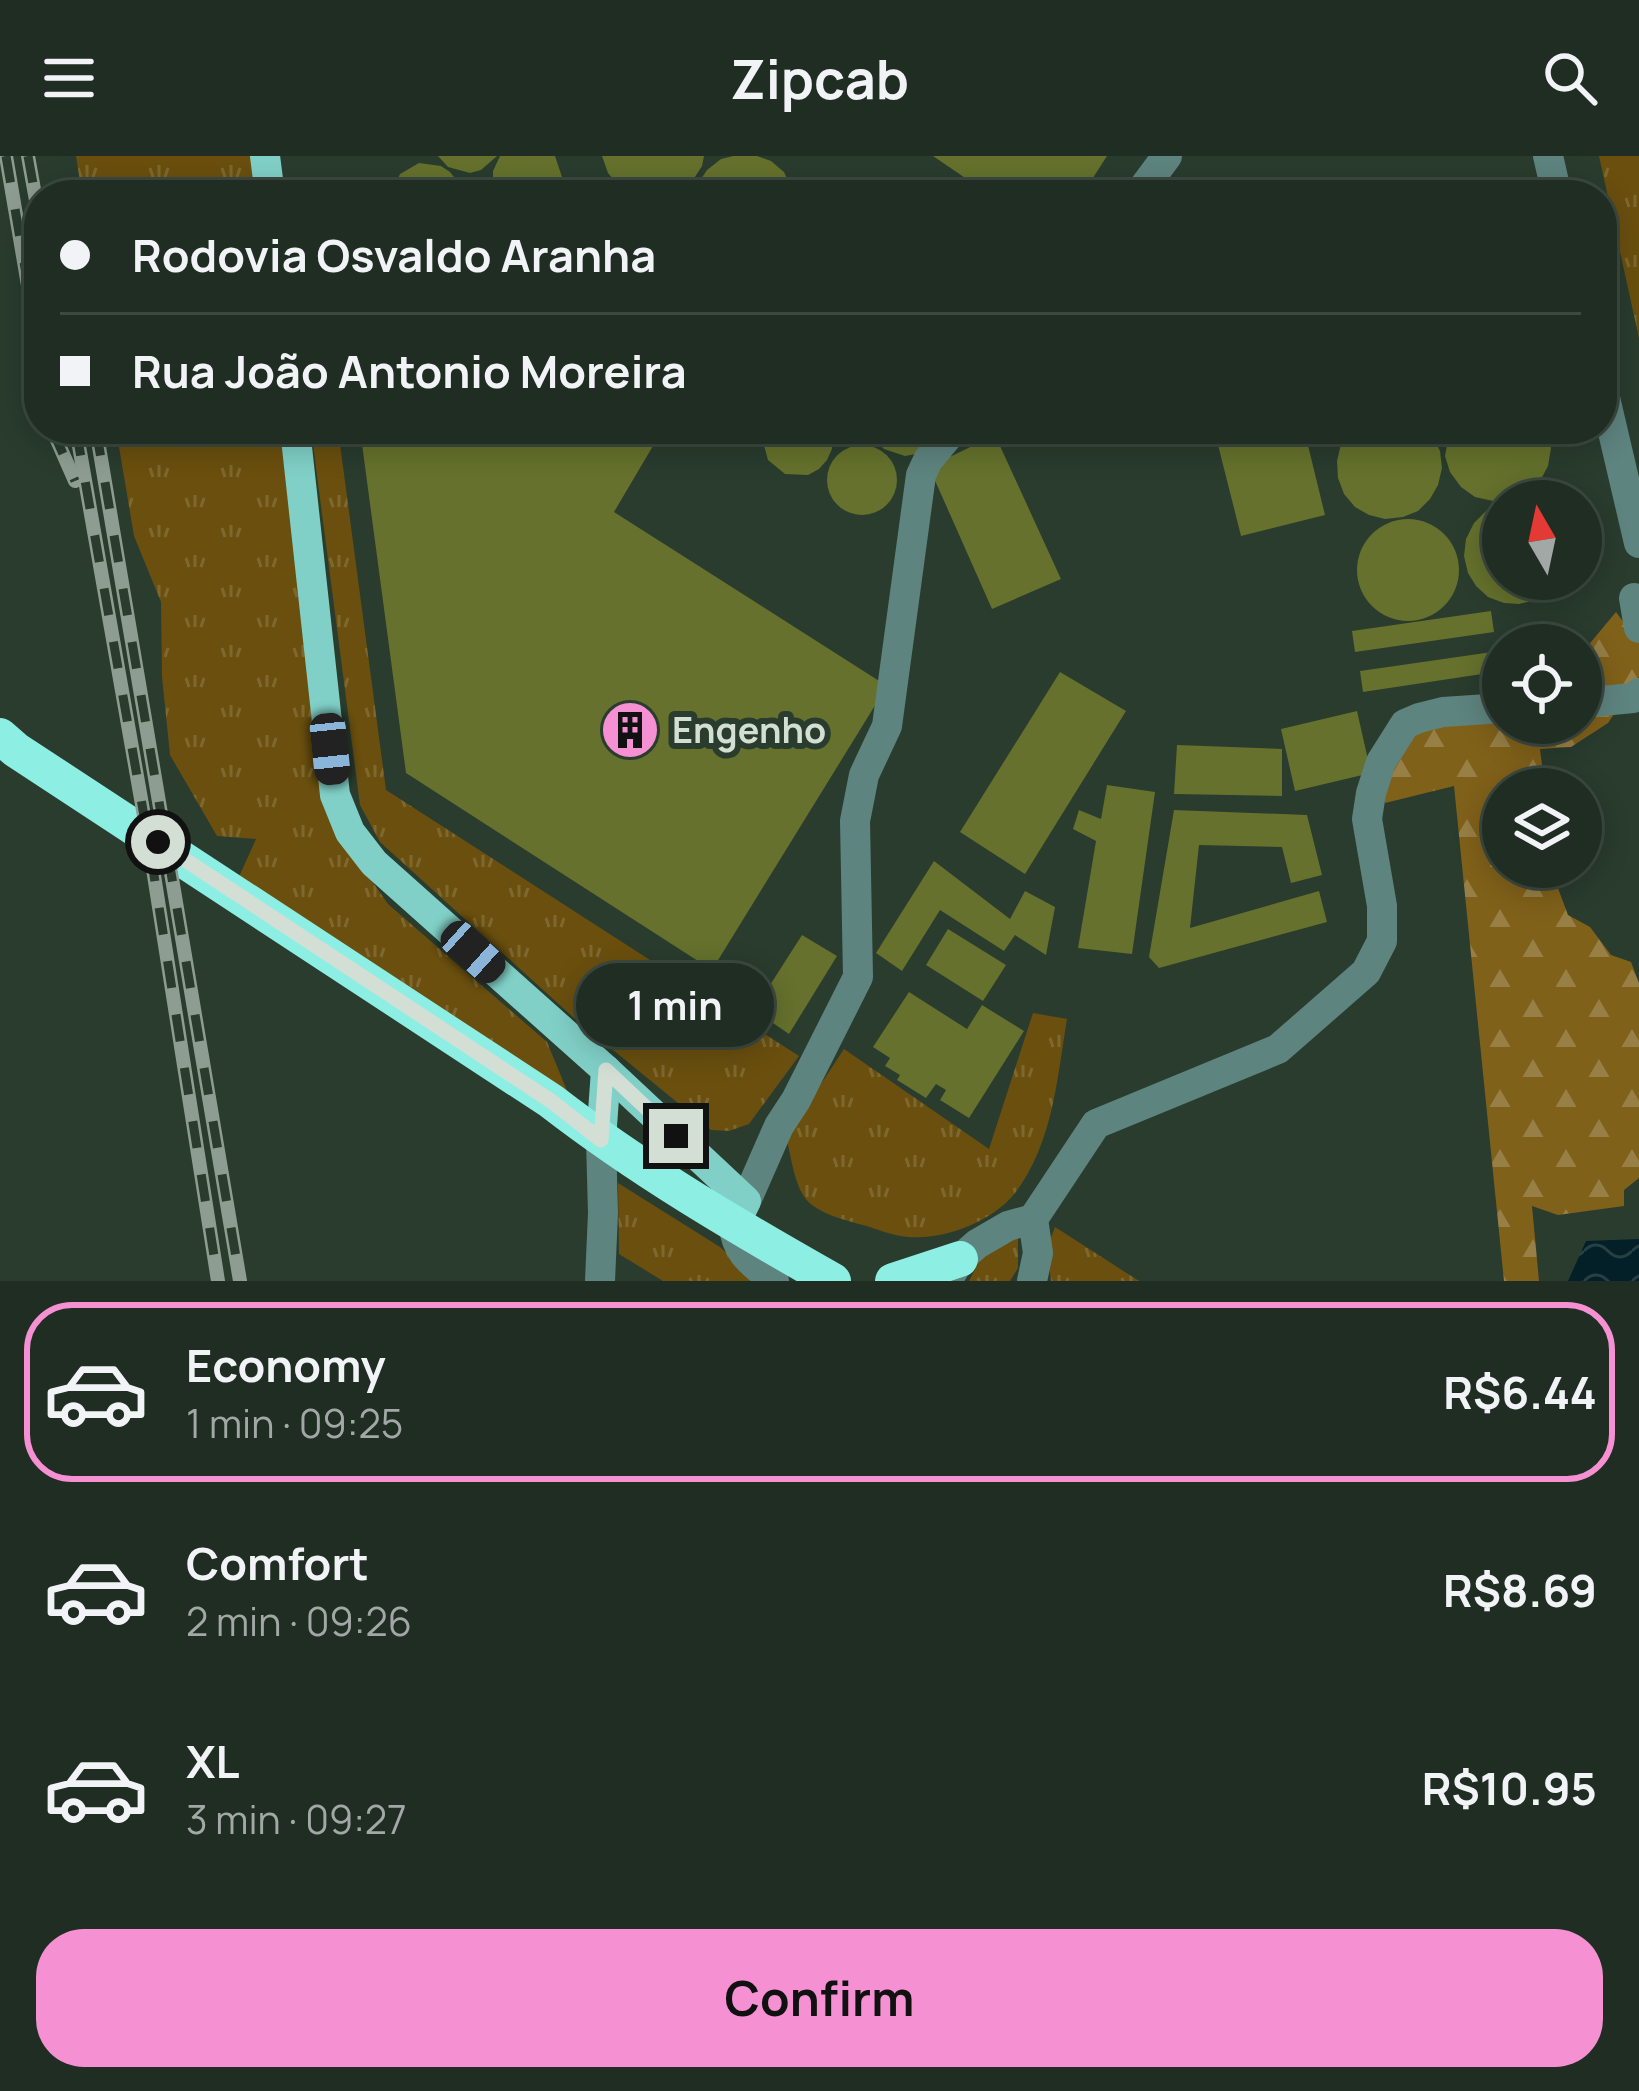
<!DOCTYPE html>
<meta charset="utf-8">
<style>
:root{--surface:#1f2d22;--page:#2c392f;--text:#f1f3f6;--muted:#a1a8a5;--line:#3c4940;--accent:#f591d2}
body{margin:0;font-family:Manrope,sans-serif;background:var(--page);color:var(--text);height:100vh;display:flex;flex-direction:column;font-size:45px;white-space:nowrap}
*{box-sizing:border-box;margin:0}
p{font-size:39px;color:var(--muted)}
.icon{flex:none;width:66px;height:66px;fill:none;stroke:currentColor;stroke-width:2;stroke-linecap:round;stroke-linejoin:round}
.map{position:relative;height:1125px;overflow:hidden}
.drawer{display:flex;flex-direction:column;background:var(--surface);flex:1}
.drawer>*{flex:none}
.guide{position:absolute;left:24px;top:24px;width:1593px;height:264px;border-radius:48px;box-shadow:0 6px 30px #0003,0 0 0 3px var(--line);display:grid;align-content:center;height:264px;padding:0 36px;background:var(--surface)}
.needle{width:78px;rotate:351deg}
.fabs{position:absolute;left:1482px;top:324px;display:grid;gap:24px}
.fabs a{display:grid;place-items:center;width:120px;height:120px;border-radius:50%;background:var(--surface);box-shadow:0 6px 30px #0003,0 0 0 3px var(--line);font-size:60px}
.end{position:absolute;width:54px;height:54px;margin:-27px;border:15px solid #d3dfd5;background:#111;box-shadow:0 0 0 6px #111}
.from{border-radius:50%}
.bubble{position:absolute;height:84px;border-radius:42px;background:var(--surface);box-shadow:0 6px 30px #0003,0 0 0 3px var(--line);font-size:39px;font-weight:700;line-height:84px;text-align:center}
.car{position:absolute;width:36px;height:72px;margin:-36px -18px;border-radius:15px;box-shadow:0 0 9px 3px #0007;background:linear-gradient(#222 24%,#8ab4d8 0 40%,#222 0 76%,#8ab4d8 0 86%,#222 0)}
.guide b{display:flex;align-items:center;gap:42px;height:114px;font-size:45px}
.guide b+b{border-top:3px solid var(--line)}
.guide i{width:30px;height:30px;background:var(--text)}
ul{padding:21px 0 0;list-style:none}
li{display:flex;align-items:center;gap:36px;height:180px;margin:0 24px 18px;padding:0 12px;border:6px solid transparent;border-radius:48px}
li div{flex:1}
li b{display:block;font-size:45px}
li em{font-style:normal;font-weight:700}
li.selected{border-color:var(--accent)}
li>.icon{width:108px;height:108px;stroke-width:1.5}
.cta{display:flex;gap:24px;margin-top:auto;padding:24px 36px}
.cta a{flex:1;height:138px;border-radius:48px;background:var(--accent);color:#111;font-size:48px;font-weight:700;line-height:138px;text-align:center}
header{display:flex;justify-content:space-between;align-items:center;height:156px;padding:0 36px;background:var(--surface);font-size:54px;font-weight:700}
.map>svg:first-child{display:block}
.grass{fill:url(#grass-tufts)}
.forest{fill:url(#forest-firs)}
.water{fill:url(#water-waves)}
.building{fill:#65712c}
.lines{fill:none;stroke-linecap:round;stroke-linejoin:round}
.minor{stroke:#5e847f;stroke-width:30}
.major{stroke:#80d0c7;stroke-width:30}
.highway{stroke:#8deee3;stroke-width:36}
.rail-casing{stroke:#8e9d91;stroke-width:14}
.rail{stroke:#293c2e;stroke-width:9;stroke-dasharray:27;stroke-linecap:butt}
.route{stroke:#d3dfd5;stroke-width:15}
.labels{text-anchor:middle;stroke-width:12;stroke-linejoin:round;paint-order:stroke}
.poi-label{font-size:36px;font-weight:bold;fill:#d3dfd5;stroke:#293c2e;text-anchor:start}
</style>
<header><svg class="icon" aria-label="menu" viewBox="0 0 24 24"><path d="M4 6h16M4 12h16M4 18h16"/></svg>Zipcab<svg class="icon" aria-label="search" viewBox="0 0 24 24"><circle cx="10" cy="10" r="6"/><path d="M15 15l6 6"/></svg></header>
<div class="map">
<svg width="1639" height="1125" viewBox="0 0 1639 1125">
<defs>
<pattern id="grass-tufts" width="24" height="20" patternUnits="userSpaceOnUse" patternTransform="scale(3)"><rect width="24" height="20" fill="#6a4f0e"/><path d="M3 7l-1-3M5 7V3M7 7l1-3M15 17l-1-3M17 17v-4M19 17l1-3" fill="none" stroke="#7e6830"/></pattern>
<pattern id="forest-firs" width="22" height="20" patternUnits="userSpaceOnUse" patternTransform="scale(3)"><rect width="22" height="20" fill="#80611a"/><path d="M5 1l3.5 6h-7zM16 11l3.5 6h-7z" fill="#977f45"/></pattern>
<pattern id="water-waves" width="16" height="10" patternUnits="userSpaceOnUse" patternTransform="scale(3)"><rect width="16" height="10" fill="#032028"/><path d="M0 5q4-4 8 0t8 0" fill="none" stroke="#274046"/></pattern>
</defs>
<rect width="100%" height="100%" fill="#293c2e"/>
<!-- grass -->
<g class="grass">
<polygon points="76,0 251,0 256,39 82,39"/>
<polygon points="1599,0 1639,0 1639,182"/>
<polygon points="116,273 283,273 328,662 388,748 547,886 568,937 238,723 256,683 217,680 170,599 162,521 161,446 134,380"/>
<polygon points="311,273 338,273 386,634 799,900 749,968 729,975 711,974 574,862 380,686 360,649"/>
<path d="M1033,857L1067,863C1057,923 1053,987 1015,1037C992,1066 944,1084 908,1081C893,1080 877,1073 863,1069C847,1065 825,1059 812,1049C794,1035 792,1002 786,981L844,893L989,993Z"/>
<polygon points="618,1027 720,1091 758,1125 663,1125 619,1098"/>
<polygon points="1055,1071 1139,1125 1051,1125 1047,1092"/>
<polygon points="1018,1080 1018,1112 1010,1125 969,1125 983,1098"/>
</g>
<!-- forest -->
<polygon class="forest" points="1616,456 1639,487 1639,521 1608,567 1571,591 1540,593 1545,633 1503,633 1503,711 1550,711 1568,759 1590,771 1611,799 1631,806 1639,827 1639,1022 1624,1034 1624,1050 1558,1059 1532,1050 1539,1125 1504,1125 1454,630 1385,647 1377,611 1405,576 1503,559 1503,567 1581,567 1581,516 1583,514 1581,498"/>
<!-- water -->
<polygon class="water" points="1639,1083 1639,1125 1568,1125 1586,1085"/>
<!-- building -->
<g class="building">
<polygon points="438,0 497,0 481,14 470,17 448,11"/>
<polygon points="500,0 555,0 562,21 556,39 498,39 493,27 493,15"/>
<polygon points="602,0 704,0 702,10 693,24 681,35 670,39 633,38 619,30 608,17"/>
<polygon points="733,0 757,0 771,5 784,16 795,39 694,39 697,29 707,14 721,3"/>
<polygon points="933,0 1107,0 1082,39 990,39"/>
<polygon points="419,7 441,10 450,16 457,25 461,39 391,39 400,18"/>
<polygon points="592,23 603,27 616,39 557,39 569,29"/>
<polygon points="1465,28 1481,32 1492,39 1425,39 1449,29"/>
<polygon points="360,273 663,273 614,356 887,530 712,814 406,617"/>
<polygon points="764,273 830,273 832,293 827,304 819,313 808,319 785,318 768,304 762,282"/>
<polygon points="871,273 938,273 916,298 905,300 884,293 876,285"/>
<polygon points="1214,273 1304,273 1325,359 1241,380"/>
<polygon points="1352,273 1425,273 1432,279 1440,295 1442,312 1438,329 1430,343 1418,355 1403,361 1385,363 1369,359 1355,351 1344,338 1338,322 1337,305 1341,288"/>
<polygon points="1450,273 1547,273 1551,292 1548,310 1540,325 1527,337 1510,345 1493,345 1475,341 1461,331 1450,316 1445,300"/>
<polygon points="995,279 1061,423 992,453 929,311"/>
<circle cx="862" cy="324" r="35"/>
<polygon points="1503,348 1503,423 1558,423 1549,435 1535,444 1519,448 1504,447 1488,441 1476,430 1468,417 1464,400 1466,383 1474,367 1486,355"/>
<circle cx="1408" cy="414" r="51"/>
<polygon points="1491,455 1494,476 1355,496 1352,475"/>
<polygon points="1499,495 1502,515 1363,536 1360,515"/>
<polygon points="1060,516 1126,555 1025,718 960,676"/>
<polygon points="1357,555 1371,617 1295,635 1281,573"/>
<polygon points="1177,589 1282,593 1282,640 1174,638"/>
<polygon points="1107,629 1155,636 1132,798 1078,792 1096,685 1073,673 1079,654 1101,663"/>
<polygon points="1174,654 1307,659 1322,719 1291,727 1282,691 1199,689 1190,772 1319,735 1327,766 1159,812 1149,801"/>
<polygon points="934,705 1010,763 1025,735 1055,751 1046,799 1015,779 1004,795 940,754 902,815 876,797"/>
<polygon points="948,773 1006,809 983,845 926,809"/>
<polygon points="802,779 837,800 789,878 754,854"/>
<polygon points="909,836 967,873 982,849 1024,875 969,962 940,944 946,934 936,928 926,942 897,924 900,919 885,910 890,902 873,891"/>
</g>
<g class="lines">
<!-- minor -->
<g class="minor">
<polyline points="1548,0 1557,39"/>
<polyline points="1138,39 1167,0"/>
<polyline points="1602,229 1639,387"/>
<polyline points="1634,442 1639,472"/>
<polyline points="1581,547 1633,542 1639,537"/>
<polyline points="746,1045 779,970 796,944 858,821 855,665 864,619 887,570 921,319 928,304 954,273"/>
<path d="M734,1070C736,1098 754,1108 774,1125"/>
<polyline points="950,1120 960,1103 977,1088 1008,1070 1033,1063 1096,968 1278,893 1366,816 1382,785 1382,750 1367,663 1371,637 1381,606 1405,568 1419,562 1443,556 1503,552"/>
<polyline points="600,1125 603,1057 601,984"/>
<polyline points="1032,1125 1038,1097 1033,1063"/>
</g>
<!-- major -->
<g class="major">
<polyline points="265,0 270,39"/>
<polyline points="295,273 335,639 350,676 374,707 606,914 746,1045 734,1070"/>
<polyline points="601,984 606,914"/>
</g>
<!-- highway -->
<g class="highway">
<path d="M0,580L16,594L551,945C640,1014 736,1070 833,1125"/>
<polyline points="893,1125 960,1103"/>
</g>
<!-- rail casing -->
<g class="rail-casing">
<g id="rail">
<polyline points="6,0 39,194"/>
<polyline points="28,0 39,61"/>
<polyline points="52,273 75,325"/>
<polyline points="76,273 150,694 218,1125"/>
<polyline points="96,273 240,1125"/>
</g>
</g>
<!-- rail -->
<use href="#rail" class="rail"/>
</g>
<g class="lines">
<!-- route -->
<polyline class="route" points="158,686 551,945 601,984 606,914 676,980"/>
</g>
<!-- icons -->
<defs>
<g id="building-disc" transform="scale(3)"><circle r="9.5" fill="#f591d2" stroke="#293c2e"/><path d="M-4-6H4V6H1V3H-1V6H-4ZM-2.5-4.3h1.7v1.8h-1.7ZM.8-4.3h1.7v1.8H.8ZM-2.5-1h1.7V.8h-1.7ZM.8-1h1.7V.8H.8Z" fill="#111"/></g>
</defs>
<g fill-rule="evenodd">
<use href="#building-disc" x="630" y="574"/>
</g>
<g class="labels">
<!-- poi labels -->
<g class="poi-label">
<text x="672" y="587">Engenho</text>
</g>
</g>
</svg>
<div class="fabs">
<a><svg class="needle" viewBox="-14 -14 28 28"><path d="M0-13l5 13h-10z" fill="#e53935"/><path d="M0 13l5-13h-10z" fill="#a1a8a5"/></svg></a>
<a><svg class="icon" aria-label="locate" viewBox="0 0 24 24"><circle cx="12" cy="12" r="6"/><path d="M12 2v4M12 18v4M2 12h4M18 12h4"/></svg></a>
<a><svg class="icon" aria-label="layers" viewBox="0 0 24 24"><path d="M12 4l9 5-9 5-9-5zM3 14l9 5 9-5"/></svg></a>
</div>
<i class="end from" style="left:158px;top:686px"></i>
<i class="end" style="left:676px;top:980px"></i>
<div class="bubble" style="left:576px;top:807px;width:198px">1 min</div>
<i class="car" style="left:330px;top:593px;rotate:174deg"></i>
<i class="car" style="left:473px;top:796px;rotate:132deg"></i>
<div class="guide">
<b><i class="from"></i>Rodovia Osvaldo Aranha</b>
<b><i></i>Rua João Antonio Moreira</b>
</div>
</div>
<section class="drawer">
<ul>
<li class="selected"><svg class="icon" aria-label="car" viewBox="0 0 24 24"><path d="M5 17H2v-5l4-1 3-4h7l3 4 3 1v5h-3M9 17h6M6 11h13"/><circle cx="7" cy="17" r="2"/><circle cx="17" cy="17" r="2"/></svg><div><b>Economy</b><p>1 min · 09:25</p></div><em>R$6.44</em></li>
<li><svg class="icon" aria-label="car" viewBox="0 0 24 24"><path d="M5 17H2v-5l4-1 3-4h7l3 4 3 1v5h-3M9 17h6M6 11h13"/><circle cx="7" cy="17" r="2"/><circle cx="17" cy="17" r="2"/></svg><div><b>Comfort</b><p>2 min · 09:26</p></div><em>R$8.69</em></li>
<li><svg class="icon" aria-label="car" viewBox="0 0 24 24"><path d="M5 17H2v-5l4-1 3-4h7l3 4 3 1v5h-3M9 17h6M6 11h13"/><circle cx="7" cy="17" r="2"/><circle cx="17" cy="17" r="2"/></svg><div><b>XL</b><p>3 min · 09:27</p></div><em>R$10.95</em></li>
</ul>
<div class="cta"><a>Confirm</a></div>
</section>
